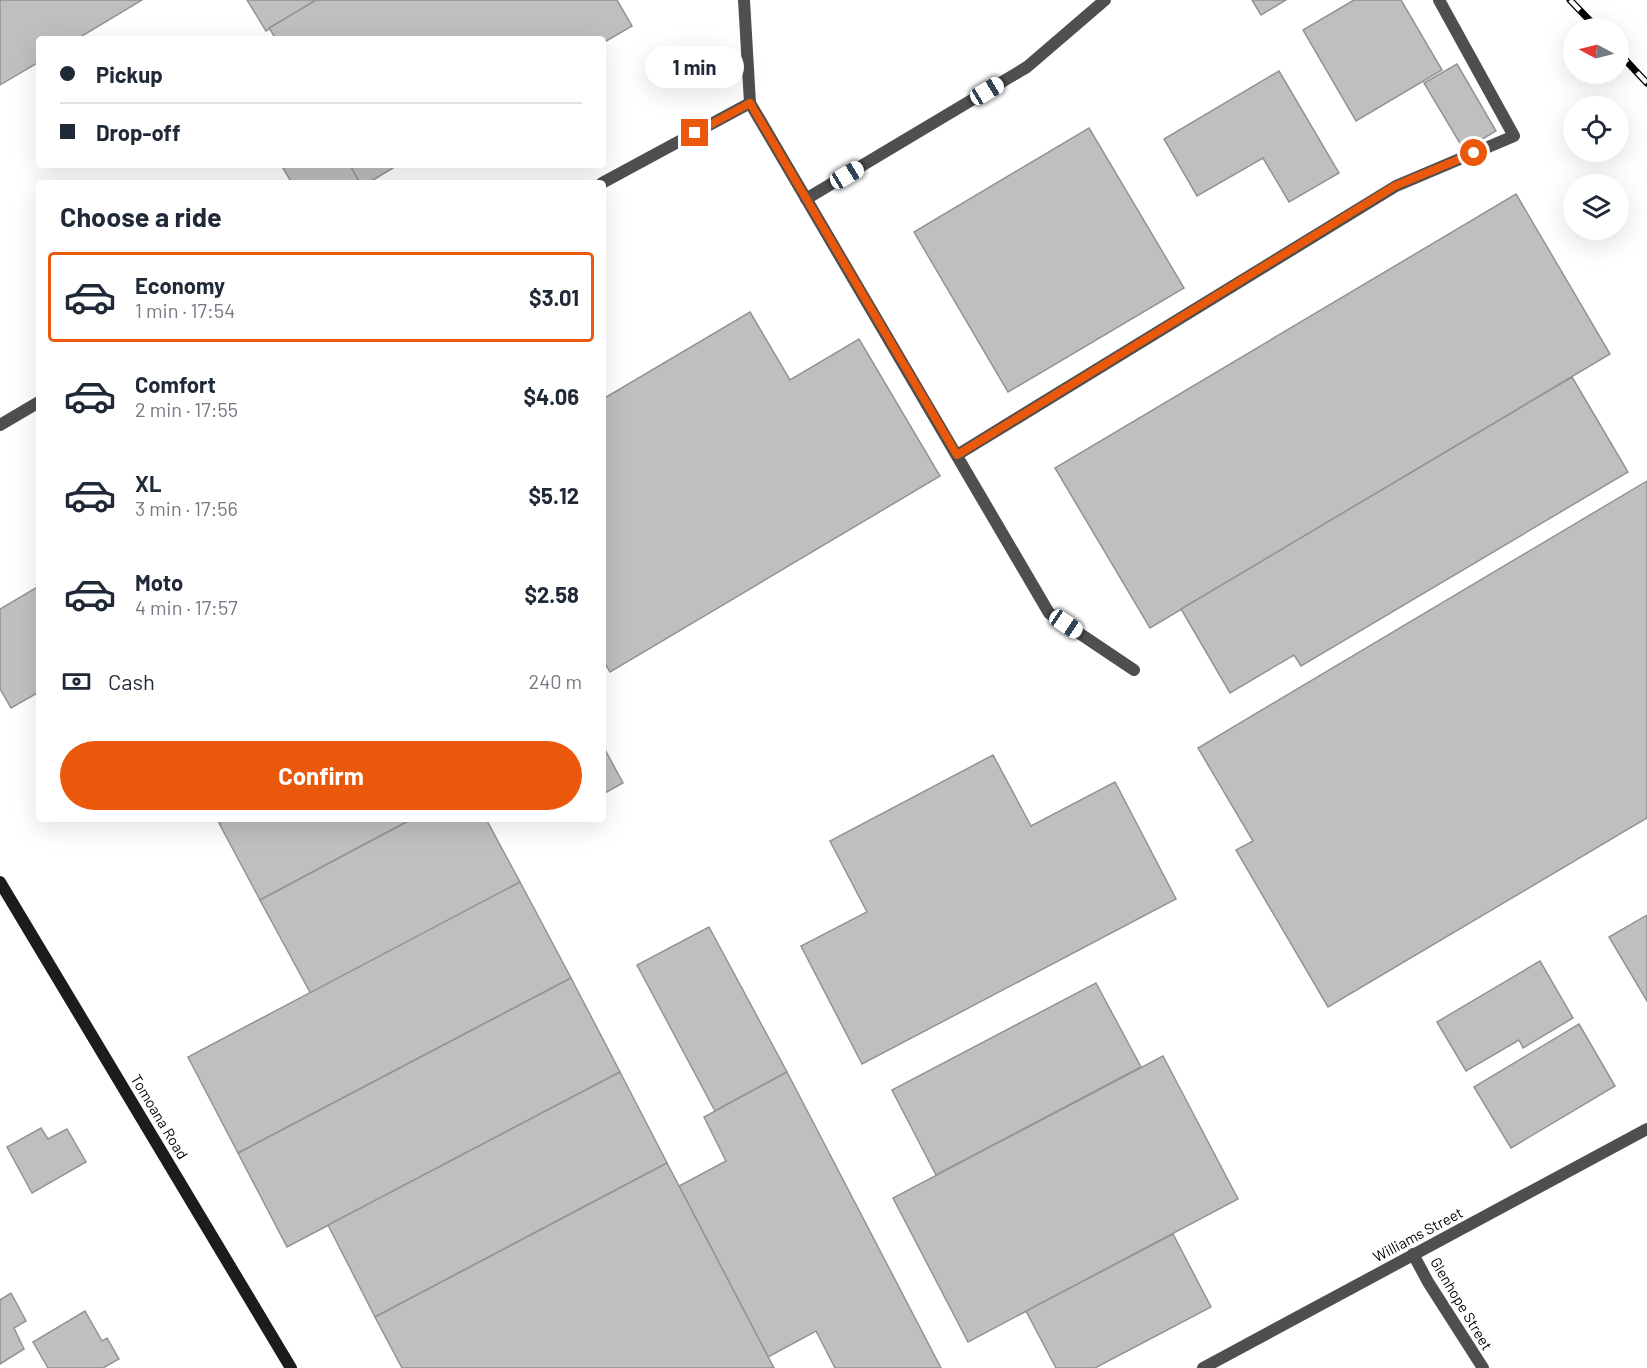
<!DOCTYPE html>
<meta charset="utf-8">
<style>
:root{--surface:#fff;--page:#f6f6f7;--text:#1f2937;--muted:#747a83;--line:#e0e1e3;--accent:#ea580c}
body{margin:0;font-family:Barlow,sans-serif;background:var(--page);color:var(--text);height:100vh;display:flex;flex-direction:column;font-size:22px;white-space:nowrap}
*{box-sizing:border-box;margin:0}
p{font-size:20px;color:var(--muted)}
.icon{flex:none;width:33px;height:33px;fill:none;stroke:currentColor;stroke-width:2;stroke-linecap:round;stroke-linejoin:round}
.map{position:relative;flex:1;overflow:hidden}
.side{position:absolute;left:36px;top:180px;width:570px;height:642px;display:flex;flex-direction:column;background:var(--surface);border-radius:6px;box-shadow:0 6px 24px #0002}
.side>*{flex:none}
.banner{position:absolute;left:36px;top:36px;width:570px;height:132px;border-radius:6px;box-shadow:0 6px 24px #0002;display:grid;align-content:center;height:132px;padding:0 24px;background:var(--surface)}
.needle{width:39px;rotate:277deg}
.tools{position:absolute;left:1563px;top:18px;display:grid;gap:12px}
.tools a{display:grid;place-items:center;width:66px;height:66px;border-radius:50%;background:var(--surface);box-shadow:0 6px 24px #0002;font-size:30px}
.end{position:absolute;width:27px;height:27px;margin:-14px;border:8px solid #ea580c;background:#fff;box-shadow:0 0 0 3px #fff}
.from{border-radius:50%}
.bubble{position:absolute;height:42px;border-radius:21px;background:var(--surface);box-shadow:0 6px 24px #0002;font-size:20px;font-weight:700;line-height:42px;text-align:center}
.car{position:absolute;width:18px;height:36px;margin:-18px -9px;border-radius:8px;box-shadow:0 0 4px 2px #0007;background:linear-gradient(#fff 24%,#345 0 40%,#fff 0 76%,#345 0 86%,#fff 0)}
.banner b{display:flex;align-items:center;gap:21px;height:57px;font-size:22px}
.banner b+b{border-top:2px solid var(--line)}
.banner i{width:15px;height:15px;background:var(--text)}
ul{padding:0;list-style:none}
li{display:flex;align-items:center;gap:18px;height:90px;margin:0 12px 9px;padding:0 12px;border:3px solid transparent;border-radius:6px}
li div{flex:1}
li b{display:block;font-size:22px}
li em{font-style:normal;font-weight:700}
li.selected{border-color:var(--accent)}
li>.icon{width:54px;height:54px;stroke-width:1.5}
h2{padding:0 24px;font-size:27px;line-height:72px}
.pay{display:flex;align-items:center;gap:15px;height:66px;padding:0 24px;font-size:22px}
.pay p{margin-inline-start:auto}
.button{display:flex;gap:12px;margin-top:auto;padding:12px 24px}
.button a{flex:1;height:69px;border-radius:36px;background:var(--accent);color:#fff;font-size:24px;font-weight:700;line-height:69px;text-align:center}
.map>svg:first-child{display:block}
.building{fill:#bfbfbf;stroke:#939393;stroke-width:1.5}
.lines{fill:none;stroke-linecap:round;stroke-linejoin:round}
.lane{stroke:#4f4f4f;stroke-width:12}
.street{stroke:#4f4f4f;stroke-width:12}
.secondary{stroke:#1c1c1c;stroke-width:12}
.rail-casing{stroke:#000;stroke-width:7}
.rail{stroke:#fff;stroke-width:4.5;stroke-dasharray:14;stroke-linecap:butt}
.route{stroke:#ea580c;stroke-width:8}
.labels{text-anchor:middle;stroke-width:4.5;stroke-linejoin:round;paint-order:stroke}
.street-label{font-size:15px;fill:#000;stroke:#fff}
</style>
<div class="map">
<svg width="1647" height="1368" viewBox="0 0 1647 1368">
<rect width="100%" height="100%" fill="#fff"/>
<!-- building -->
<g class="building">
<polygon points="0,0 142,0 77,39 39,39 39,62 0,85"/>
<polygon points="247,0 316,0 266,31"/>
<polygon points="316,0 617,0 632,26 603,43 603,39 276,39 269,28"/>
<polygon points="1252,0 1286,0 1261,15"/>
<polygon points="1354,0 1401,0 1442,70 1356,121 1303,30"/>
<polygon points="1457,64 1496,131 1464,150 1424,83"/>
<polygon points="1279,71 1339,173 1289,202 1263,158 1197,196 1164,139"/>
<polygon points="1089,128 1184,288 1008,392 914,232"/>
<polygon points="281,165 350,165 360,183 292,183"/>
<polygon points="350,165 398,165 368,183 360,183"/>
<polygon points="1516,194 1610,354 1150,628 1055,468"/>
<polygon points="750,312 790,380 859,339 940,476 610,672 603,660 603,399"/>
<polygon points="1572,377 1628,472 1301,666 1294,655 1230,693 1181,609"/>
<polygon points="1647,481 1647,818 1328,1007 1236,850 1253,841 1198,748"/>
<polygon points="39,586 39,692 11,708 0,689 0,609"/>
<polygon points="603,746 623,783 603,794"/>
<polygon points="993,755 1031,826 1115,782 1176,899 862,1064 801,946 867,912 830,841"/>
<polygon points="227,819 412,819 260,900 219,823"/>
<polygon points="412,819 486,819 520,882 311,994 260,900"/>
<polygon points="520,882 571,978 238,1153 188,1057"/>
<polygon points="1647,915 1647,1001 1609,937"/>
<polygon points="709,927 787,1072 715,1111 637,965"/>
<polygon points="1540,961 1573,1018 1523,1048 1519,1040 1466,1071 1437,1022"/>
<polygon points="571,978 620,1072 287,1247 238,1153"/>
<polygon points="1096,983 1141,1067 936,1175 892,1090"/>
<polygon points="1579,1024 1615,1086 1511,1148 1474,1087"/>
<polygon points="1163,1056 1238,1199 968,1342 893,1198"/>
<polygon points="620,1072 667,1163 375,1317 328,1225"/>
<polygon points="787,1072 941,1368 835,1368 816,1331 768,1357 679,1186 726,1161 704,1117"/>
<polygon points="41,1128 48,1139 67,1129 86,1162 32,1193 7,1147"/>
<polygon points="667,1163 774,1368 402,1368 375,1317"/>
<polygon points="1173,1234 1211,1307 1095,1368 1056,1368 1026,1311"/>
<polygon points="11,1293 26,1321 14,1328 24,1349 0,1364 0,1300"/>
<polygon points="85,1311 102,1341 107,1338 119,1359 103,1368 48,1368 33,1342"/>
</g>
<g class="lines">
<!-- lane -->
<g class="lane">
<polyline points="750,103 1049,613 1134,670"/>
<polyline points="602,183 750,103 744,0"/>
<polyline points="806,199 1027,67 1105,0"/>
<polyline points="0,425 39,402"/>
<polyline points="957,455 1396,186 1514,136 1439,0"/>
</g>
<!-- street -->
<g class="street">
<polyline points="1413,1254 1428,1282 1483,1368"/>
<polyline points="1203,1368 1647,1129"/>
</g>
<!-- secondary -->
<polyline class="secondary" points="0,882 291,1368"/>
<!-- rail casing -->
<g class="rail-casing">
<g id="rail">
<polyline points="1570,0 1597,28"/>
<polyline points="1618,52 1647,83"/>
</g>
</g>
<!-- rail -->
<use href="#rail" class="rail"/>
</g>
<g class="lines">
<!-- route -->
<polyline class="route" points="695,133 750,103 957,455 1395,186 1474,153"/>
</g>
<g class="labels">
<!-- street labels -->
<g class="street-label">
<text transform="translate(159 1117) rotate(59)" y="5">Tomoana Road</text>
<text transform="translate(1418 1235) rotate(-28)" y="5">Williams Street</text>
<text transform="translate(1461 1304) rotate(59)" y="5">Glenhope Street</text>
</g>
</g>
</svg>
<div class="tools">
<a><svg class="needle" viewBox="-14 -14 28 28"><path d="M0-13l5 13h-10z" fill="#e53935"/><path d="M0 13l5-13h-10z" fill="#747a83"/></svg></a>
<a><svg class="icon" aria-label="locate" viewBox="0 0 24 24"><circle cx="12" cy="12" r="6"/><path d="M12 2v4M12 18v4M2 12h4M18 12h4"/></svg></a>
<a><svg class="icon" aria-label="layers" viewBox="0 0 24 24"><path d="M12 4l9 5-9 5-9-5zM3 14l9 5 9-5"/></svg></a>
</div>
<i class="end from" style="left:1474px;top:153px"></i>
<i class="end" style="left:695px;top:133px"></i>
<div class="bubble" style="left:645px;top:46px;width:99px">1 min</div>
<i class="car" style="left:987px;top:91px;rotate:59deg"></i>
<i class="car" style="left:847px;top:175px;rotate:59deg"></i>
<i class="car" style="left:1066px;top:624px;rotate:124deg"></i>
<div class="banner">
<b><i class="from"></i>Pickup</b>
<b><i></i>Drop-off</b>
</div>
<section class="side">
<h2>Choose a ride</h2>
<ul>
<li class="selected"><svg class="icon" aria-label="car" viewBox="0 0 24 24"><path d="M5 17H2v-5l4-1 3-4h7l3 4 3 1v5h-3M9 17h6M6 11h13"/><circle cx="7" cy="17" r="2"/><circle cx="17" cy="17" r="2"/></svg><div><b>Economy</b><p>1 min · 17:54</p></div><em>$3.01</em></li>
<li><svg class="icon" aria-label="car" viewBox="0 0 24 24"><path d="M5 17H2v-5l4-1 3-4h7l3 4 3 1v5h-3M9 17h6M6 11h13"/><circle cx="7" cy="17" r="2"/><circle cx="17" cy="17" r="2"/></svg><div><b>Comfort</b><p>2 min · 17:55</p></div><em>$4.06</em></li>
<li><svg class="icon" aria-label="car" viewBox="0 0 24 24"><path d="M5 17H2v-5l4-1 3-4h7l3 4 3 1v5h-3M9 17h6M6 11h13"/><circle cx="7" cy="17" r="2"/><circle cx="17" cy="17" r="2"/></svg><div><b>XL</b><p>3 min · 17:56</p></div><em>$5.12</em></li>
<li><svg class="icon" aria-label="car" viewBox="0 0 24 24"><path d="M5 17H2v-5l4-1 3-4h7l3 4 3 1v5h-3M9 17h6M6 11h13"/><circle cx="7" cy="17" r="2"/><circle cx="17" cy="17" r="2"/></svg><div><b>Moto</b><p>4 min · 17:57</p></div><em>$2.58</em></li>
</ul>
<div class="pay"><svg class="icon" aria-label="cash" viewBox="0 0 24 24"><path d="M3 7h18v10H3z"/><circle cx="12" cy="12" r="2"/></svg>Cash<p>240 m</p></div>
<div class="button"><a>Confirm</a></div>
</section>
</div>
